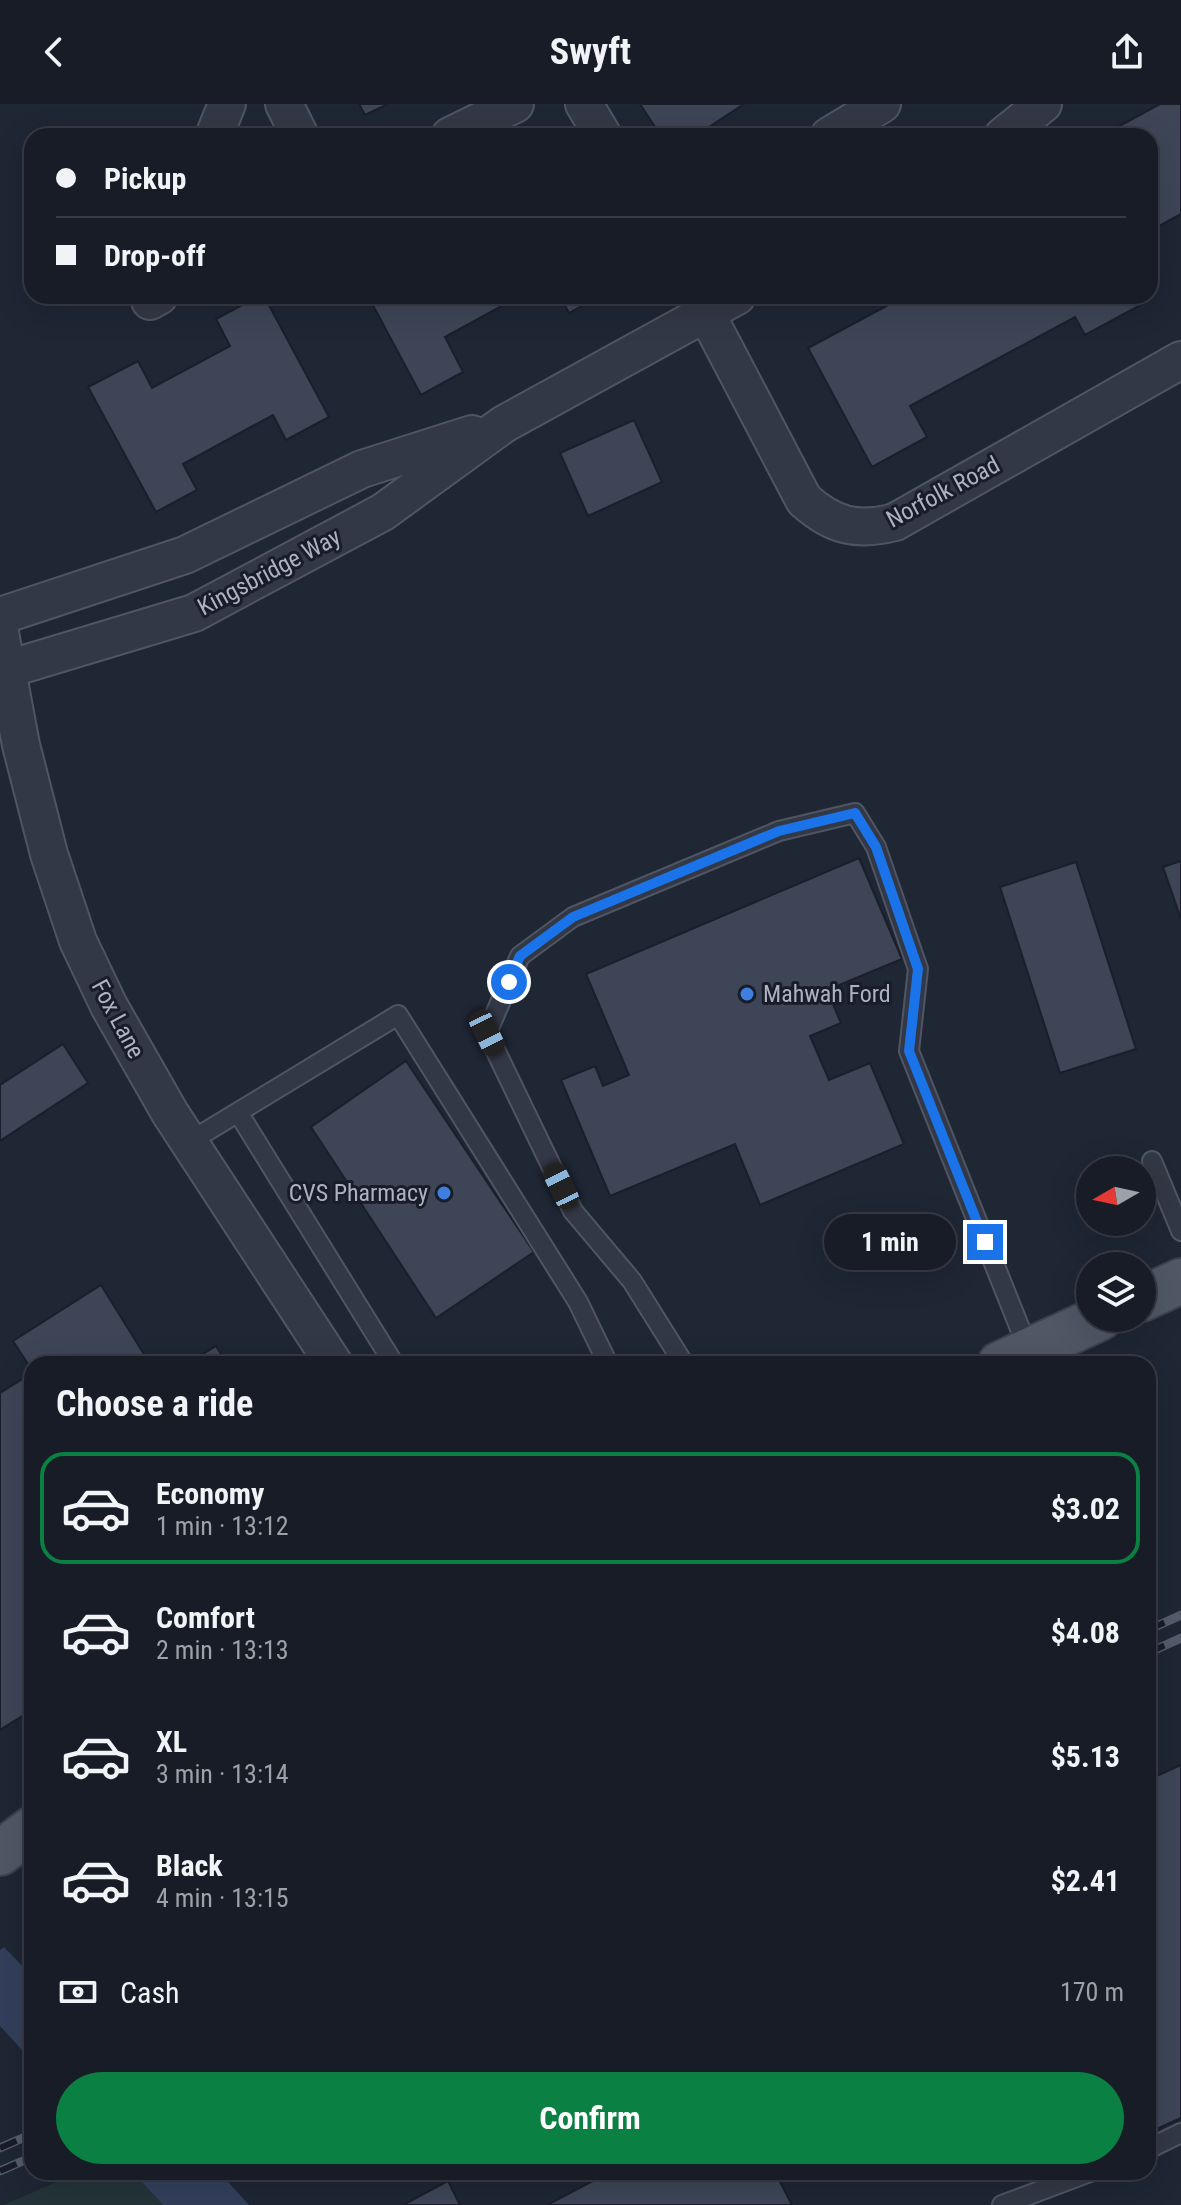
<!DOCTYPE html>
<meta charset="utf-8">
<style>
:root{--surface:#171c27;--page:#242933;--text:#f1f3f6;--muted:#9ea1a7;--line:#363a44;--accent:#0b8043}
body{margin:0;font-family:"Roboto Condensed",sans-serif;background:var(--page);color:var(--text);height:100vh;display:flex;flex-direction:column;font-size:30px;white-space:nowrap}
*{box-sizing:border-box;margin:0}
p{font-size:26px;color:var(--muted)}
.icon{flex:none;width:44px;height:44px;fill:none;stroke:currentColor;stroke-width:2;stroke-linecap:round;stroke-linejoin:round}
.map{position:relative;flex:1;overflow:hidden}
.panel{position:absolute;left:24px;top:1252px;width:1132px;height:824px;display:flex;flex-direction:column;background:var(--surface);border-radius:24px;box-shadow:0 8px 32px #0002,0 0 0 2px var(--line)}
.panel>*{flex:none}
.hud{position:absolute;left:24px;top:24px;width:1134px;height:176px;border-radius:24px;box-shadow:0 8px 32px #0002,0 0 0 2px var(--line);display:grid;align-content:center;height:176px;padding:0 32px;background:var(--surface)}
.needle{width:52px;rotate:261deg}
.fabs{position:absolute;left:1076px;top:1052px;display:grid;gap:16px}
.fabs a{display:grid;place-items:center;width:80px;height:80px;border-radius:50%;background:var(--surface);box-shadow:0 8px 32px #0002,0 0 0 2px var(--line);font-size:40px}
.end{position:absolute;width:36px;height:36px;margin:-18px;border:10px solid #1a73e8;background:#fff;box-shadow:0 0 0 4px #fff}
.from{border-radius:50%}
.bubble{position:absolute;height:56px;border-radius:28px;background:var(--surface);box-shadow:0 8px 32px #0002,0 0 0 2px var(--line);font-size:26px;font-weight:700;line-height:56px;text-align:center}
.car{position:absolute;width:24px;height:48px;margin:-24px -12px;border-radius:10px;box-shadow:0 0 6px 2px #0007;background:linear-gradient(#222 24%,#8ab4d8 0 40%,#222 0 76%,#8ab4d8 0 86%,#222 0)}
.hud b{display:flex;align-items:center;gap:28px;height:76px;font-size:30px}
.hud b+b{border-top:2px solid var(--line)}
.hud i{width:20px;height:20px;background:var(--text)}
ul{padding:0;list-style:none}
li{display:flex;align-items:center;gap:24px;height:112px;margin:0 16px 12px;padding:0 16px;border:4px solid transparent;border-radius:24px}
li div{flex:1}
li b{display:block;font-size:30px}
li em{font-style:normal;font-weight:700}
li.active{border-color:var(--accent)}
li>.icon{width:72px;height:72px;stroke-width:1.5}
h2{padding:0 32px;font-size:36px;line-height:96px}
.pay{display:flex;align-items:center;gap:20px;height:88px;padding:0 32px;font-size:30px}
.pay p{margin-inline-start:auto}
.cta{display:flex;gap:16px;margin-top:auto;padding:16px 32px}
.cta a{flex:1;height:92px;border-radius:48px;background:var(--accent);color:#fff;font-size:32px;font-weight:700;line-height:92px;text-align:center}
header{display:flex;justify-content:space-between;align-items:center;height:104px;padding:0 32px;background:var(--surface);font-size:36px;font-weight:700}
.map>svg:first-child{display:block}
.green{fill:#243438}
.water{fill:#333f5b}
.building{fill:#3d4557;stroke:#1a1f2b;stroke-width:2}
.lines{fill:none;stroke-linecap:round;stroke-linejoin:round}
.service-casing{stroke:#505563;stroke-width:22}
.minor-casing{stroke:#505563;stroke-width:40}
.primary-casing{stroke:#3c414e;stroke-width:48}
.service{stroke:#323845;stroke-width:18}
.minor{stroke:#323845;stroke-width:36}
.primary{stroke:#505765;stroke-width:44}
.rail-casing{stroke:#545b6c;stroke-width:9}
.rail{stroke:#181d29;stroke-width:6;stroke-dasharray:18;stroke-linecap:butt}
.route{stroke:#1a73e8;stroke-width:10}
.shop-dot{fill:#3f7fe0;stroke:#181d29;stroke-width:3}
.labels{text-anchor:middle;stroke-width:6;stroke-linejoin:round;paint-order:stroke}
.street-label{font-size:24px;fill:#acb2c2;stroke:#181d29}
.poi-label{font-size:24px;fill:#acb2c2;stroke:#181d29;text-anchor:start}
</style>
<header><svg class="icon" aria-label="back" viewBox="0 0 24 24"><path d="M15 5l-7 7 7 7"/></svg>Swyft<svg class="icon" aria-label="share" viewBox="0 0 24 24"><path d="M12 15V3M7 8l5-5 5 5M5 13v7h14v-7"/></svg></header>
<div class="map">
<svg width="1181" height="2101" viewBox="0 0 1181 2101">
<rect width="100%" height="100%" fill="#1f2634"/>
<!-- green -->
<polygon class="green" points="80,2068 133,2068 163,2101 3,2101"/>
<!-- water -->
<g class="water">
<polygon points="4,1843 32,1872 32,1957 0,1922 0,1846"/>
<polygon points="133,2068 219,2068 249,2101 163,2101"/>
</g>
<!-- building -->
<g class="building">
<polygon points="359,0 388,0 365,11"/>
<polygon points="640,0 744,0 706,25 711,32 661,32"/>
<polygon points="1160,0 1181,0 1181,110 1150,127 1150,32 1101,32"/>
<polygon points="259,192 264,192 329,313 286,336 273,311 183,360 197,386 156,408 88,283 138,257 152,284 230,242 216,215"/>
<polygon points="368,192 520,192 445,233 463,268 421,291"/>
<polygon points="560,192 599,192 569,209"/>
<polygon points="905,192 1148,192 1150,196 1085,231 1075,213 910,302 927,333 872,363 808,244"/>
<polygon points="634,316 662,378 588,412 560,349"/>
<polygon points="859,754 902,855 827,886 841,919 810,932 829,976 870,959 904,1040 760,1101 735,1040 610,1092 561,976 595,962 603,982 629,971 586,870"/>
<polygon points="1181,757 1181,815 1163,763"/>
<polygon points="1076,758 1136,945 1060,969 1000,783"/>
<polygon points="63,940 88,979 0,1037 0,981"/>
<polygon points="406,957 534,1148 436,1214 311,1023"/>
<polygon points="101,1181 150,1260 32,1260 32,1266 13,1237"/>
<polygon points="216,1242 227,1260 187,1260"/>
<polygon points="32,1269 32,1606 0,1626 0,1289"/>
<polygon points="1181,1661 1181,2014 1148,2029 1148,1676"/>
<polygon points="610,2068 775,2068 792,2101 547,2101"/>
<polygon points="448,2077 460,2101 403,2101"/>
</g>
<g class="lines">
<!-- service casing -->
<g class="service-casing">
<g id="service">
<polyline points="239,1010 394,1260"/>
<polyline points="189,1038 398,911 578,1198 608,1260"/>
<polyline points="1152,1057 1181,1127"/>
<polyline points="684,1260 632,1177 573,1107 487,929 520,852 573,813 779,727 855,709 876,743 918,865 909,947 1029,1247"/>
<polyline points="1148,2045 1181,2029"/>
<polyline points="1002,2101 1090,2068"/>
</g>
</g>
<!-- minor casing -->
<g class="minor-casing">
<g id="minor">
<polyline points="284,0 300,32"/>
<polyline points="584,0 603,32"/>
<polyline points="214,32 227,0"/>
<polyline points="450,32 515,0"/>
<polyline points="829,32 882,0"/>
<polyline points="1003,32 1043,0"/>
<polyline points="152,192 150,197 159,192"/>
<path d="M697,192L804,396C833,422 857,428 895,418L1181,256"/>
<polyline points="0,512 185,451 362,365 472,330"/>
<polyline points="0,529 21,641 49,750 78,837 109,902 170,1009 334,1260"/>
<polyline points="8,565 194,509 383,408 504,320 737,192"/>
</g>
</g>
<!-- primary casing -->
<g class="primary-casing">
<g id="primary">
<polyline points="1142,1195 1181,1177"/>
<polyline points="1000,1260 1100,1214"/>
<polyline points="0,1749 32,1725"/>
</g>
</g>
<!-- service -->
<use href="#service" class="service"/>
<!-- minor -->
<use href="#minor" class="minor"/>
<!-- primary -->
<use href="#primary" class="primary"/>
<!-- rail casing -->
<g class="rail-casing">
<g id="rail">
<polyline points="1148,1526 1181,1511"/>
<polyline points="1148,1549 1181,1534"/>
<polyline points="0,2044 32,2030"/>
<polyline points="0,2067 32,2053"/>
</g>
</g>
<!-- rail -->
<use href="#rail" class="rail"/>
</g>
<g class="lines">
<!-- route -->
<polyline class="route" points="509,878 520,852 573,813 779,727 855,709 876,743 918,865 909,947 985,1138"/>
</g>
<!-- markers -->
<g class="shop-dot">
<circle cx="747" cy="890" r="8"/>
<circle cx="444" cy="1089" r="8"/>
</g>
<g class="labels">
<!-- street labels -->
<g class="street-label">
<text transform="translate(943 388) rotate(-28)" y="8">Norfolk Road</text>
<text transform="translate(269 468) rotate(-28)" y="8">Kingsbridge Way</text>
<text transform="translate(118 915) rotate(62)" y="8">Fox Lane</text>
</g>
<!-- poi labels -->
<g class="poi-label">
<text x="763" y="898">Mahwah Ford</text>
<text x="428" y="1097" text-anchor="end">CVS Pharmacy</text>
</g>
</g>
</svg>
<div class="fabs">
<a><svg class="needle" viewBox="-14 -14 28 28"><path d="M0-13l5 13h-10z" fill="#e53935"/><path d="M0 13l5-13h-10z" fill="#9ea1a7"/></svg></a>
<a><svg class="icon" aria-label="layers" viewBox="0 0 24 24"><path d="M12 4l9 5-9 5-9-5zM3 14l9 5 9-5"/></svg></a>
</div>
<i class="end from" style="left:509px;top:878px"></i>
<i class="end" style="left:985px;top:1138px"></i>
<div class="bubble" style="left:824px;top:1110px;width:132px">1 min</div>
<i class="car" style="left:487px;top:929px;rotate:154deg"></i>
<i class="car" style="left:561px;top:1082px;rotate:334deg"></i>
<div class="hud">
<b><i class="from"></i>Pickup</b>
<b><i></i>Drop-off</b>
</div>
<section class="panel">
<h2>Choose a ride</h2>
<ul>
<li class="active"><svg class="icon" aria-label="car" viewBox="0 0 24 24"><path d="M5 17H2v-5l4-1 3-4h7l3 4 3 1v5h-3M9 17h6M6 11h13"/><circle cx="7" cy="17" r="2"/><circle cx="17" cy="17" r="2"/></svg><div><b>Economy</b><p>1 min · 13:12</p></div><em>$3.02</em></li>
<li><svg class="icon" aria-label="car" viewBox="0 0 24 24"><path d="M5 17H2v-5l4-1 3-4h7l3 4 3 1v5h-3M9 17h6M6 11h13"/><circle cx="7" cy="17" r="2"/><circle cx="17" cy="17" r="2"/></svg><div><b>Comfort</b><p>2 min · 13:13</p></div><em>$4.08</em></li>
<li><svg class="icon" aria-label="car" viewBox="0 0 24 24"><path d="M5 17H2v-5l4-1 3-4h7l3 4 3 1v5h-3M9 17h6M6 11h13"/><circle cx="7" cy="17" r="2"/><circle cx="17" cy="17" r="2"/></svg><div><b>XL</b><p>3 min · 13:14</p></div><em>$5.13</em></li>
<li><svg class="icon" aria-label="car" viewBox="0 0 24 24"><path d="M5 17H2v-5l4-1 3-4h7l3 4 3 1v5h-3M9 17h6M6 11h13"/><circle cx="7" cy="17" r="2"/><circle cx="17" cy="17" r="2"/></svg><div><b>Black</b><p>4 min · 13:15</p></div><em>$2.41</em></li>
</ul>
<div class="pay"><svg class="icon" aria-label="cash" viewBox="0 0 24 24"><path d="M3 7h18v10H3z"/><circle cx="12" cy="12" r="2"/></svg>Cash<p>170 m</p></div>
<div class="cta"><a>Confirm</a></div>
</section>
</div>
